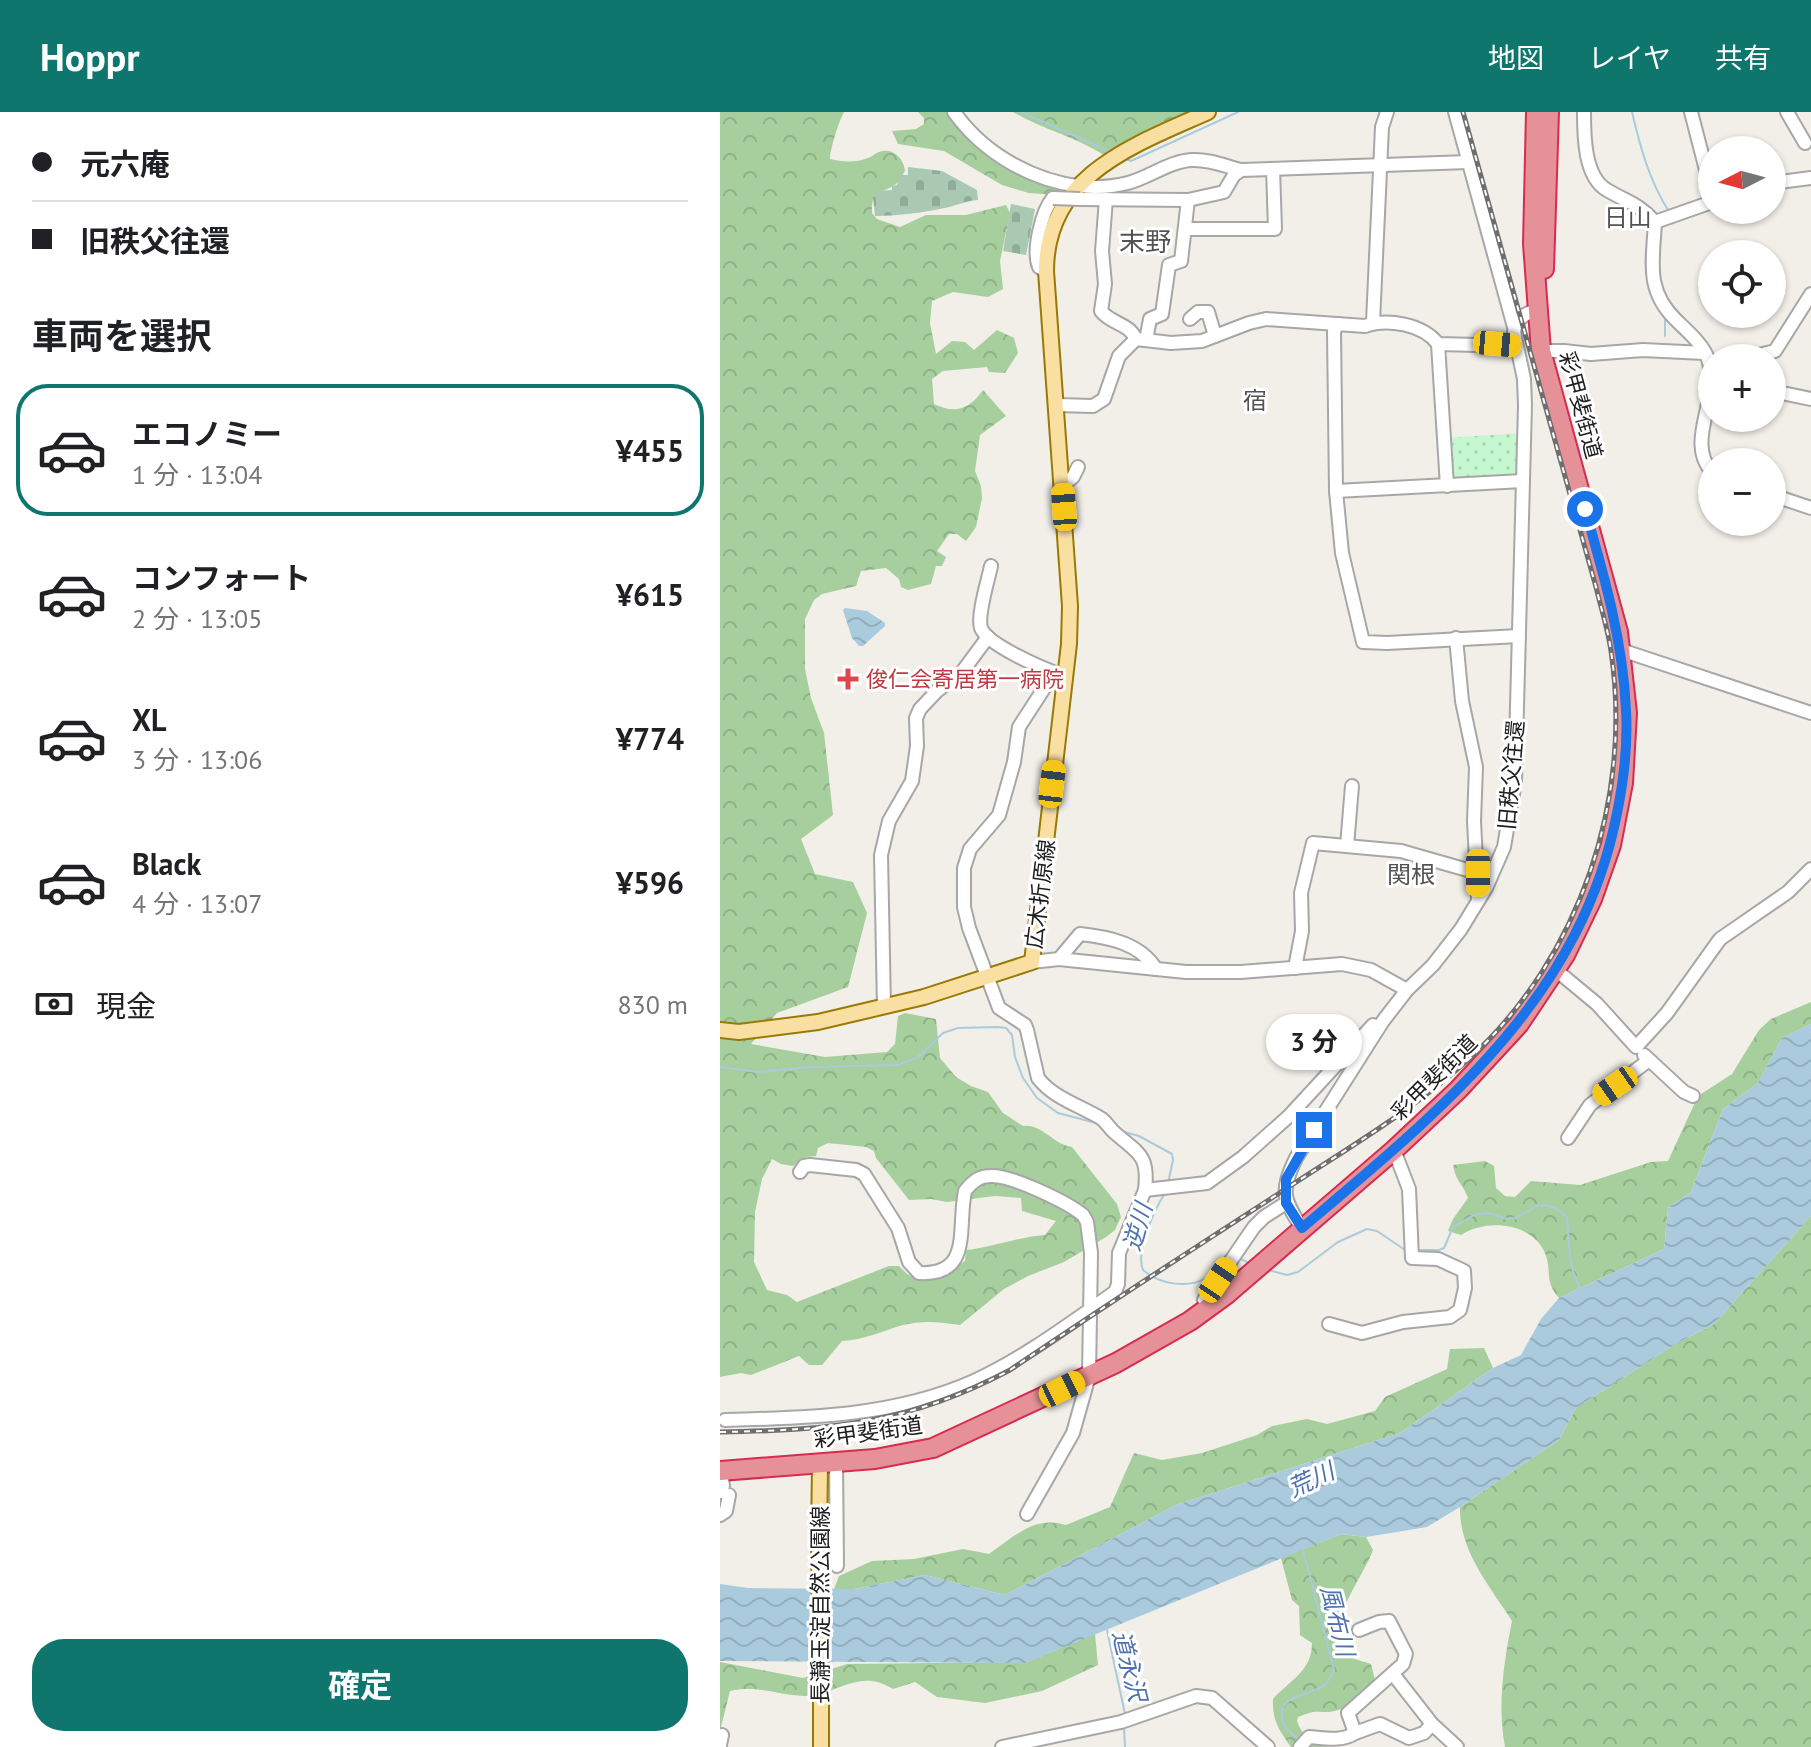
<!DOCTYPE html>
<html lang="ja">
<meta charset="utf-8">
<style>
:root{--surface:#fff;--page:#f2f2f2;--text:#202124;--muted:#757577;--line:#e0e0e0;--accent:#0f766e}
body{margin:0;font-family:"PT Sans","Noto Sans JP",sans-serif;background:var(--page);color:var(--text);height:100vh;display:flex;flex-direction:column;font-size:30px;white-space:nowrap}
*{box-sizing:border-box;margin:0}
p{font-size:26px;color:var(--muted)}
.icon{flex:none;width:44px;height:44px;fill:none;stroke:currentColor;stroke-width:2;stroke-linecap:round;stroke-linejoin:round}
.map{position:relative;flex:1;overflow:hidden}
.sheet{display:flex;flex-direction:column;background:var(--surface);width:720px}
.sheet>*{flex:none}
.guide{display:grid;align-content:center;height:176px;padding:0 32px;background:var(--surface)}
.needle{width:52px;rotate:264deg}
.fabs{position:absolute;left:978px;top:24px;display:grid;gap:16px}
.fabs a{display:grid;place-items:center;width:88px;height:88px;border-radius:50%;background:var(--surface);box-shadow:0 2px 6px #0004;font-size:40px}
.end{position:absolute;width:36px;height:36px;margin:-18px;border:10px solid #1a73e8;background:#fff;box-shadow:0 0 0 4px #fff}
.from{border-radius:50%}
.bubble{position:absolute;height:56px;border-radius:28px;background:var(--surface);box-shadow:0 2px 6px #0004;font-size:26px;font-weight:700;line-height:56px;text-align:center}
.car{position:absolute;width:24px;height:48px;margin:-24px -12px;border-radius:10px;box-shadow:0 0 6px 2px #0007;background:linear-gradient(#f5c518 24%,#345 0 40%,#f5c518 0 76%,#345 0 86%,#f5c518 0)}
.guide b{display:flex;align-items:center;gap:28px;height:76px;font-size:30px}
.guide b+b{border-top:2px solid var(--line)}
.guide i{width:20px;height:20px;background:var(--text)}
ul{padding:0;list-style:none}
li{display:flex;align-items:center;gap:24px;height:132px;margin:0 16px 12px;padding:0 16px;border:4px solid transparent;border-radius:32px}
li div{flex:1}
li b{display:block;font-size:30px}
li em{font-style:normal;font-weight:700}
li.selected{border-color:var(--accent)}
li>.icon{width:72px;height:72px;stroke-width:1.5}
h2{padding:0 32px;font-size:36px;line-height:96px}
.pay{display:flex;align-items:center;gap:20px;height:88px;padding:0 32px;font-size:30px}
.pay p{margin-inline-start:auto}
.cta{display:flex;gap:16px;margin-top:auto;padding:16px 32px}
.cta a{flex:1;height:92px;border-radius:32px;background:var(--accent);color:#fff;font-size:32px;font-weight:700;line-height:92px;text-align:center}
header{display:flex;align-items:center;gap:48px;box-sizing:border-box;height:112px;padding:0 40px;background:var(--accent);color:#fff}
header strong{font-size:38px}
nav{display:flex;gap:44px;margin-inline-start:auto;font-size:28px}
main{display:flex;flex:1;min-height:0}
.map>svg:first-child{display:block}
.forest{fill:url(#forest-crowns);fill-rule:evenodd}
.cemetery{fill:url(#cemetery-stones)}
.park{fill:url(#park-dots)}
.water{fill:url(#water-waves)}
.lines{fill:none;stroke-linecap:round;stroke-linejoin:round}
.stream{stroke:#a9cbdd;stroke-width:2}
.minor-casing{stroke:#a7a7a7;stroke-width:16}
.major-casing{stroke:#997a04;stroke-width:18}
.highway-casing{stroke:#d72b51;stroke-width:22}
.minor{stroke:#fff;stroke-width:12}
.major{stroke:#fadfa3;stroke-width:14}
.highway{stroke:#e59197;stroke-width:18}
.rail-casing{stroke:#6e6e6e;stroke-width:5}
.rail{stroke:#fff;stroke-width:2;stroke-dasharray:6;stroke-linecap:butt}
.minor-bridge-casing{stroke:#a7a7a7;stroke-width:16;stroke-linecap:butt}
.major-bridge-casing{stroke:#997a04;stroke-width:18;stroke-linecap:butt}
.minor-bridge{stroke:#fff;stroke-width:12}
.major-bridge{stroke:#fadfa3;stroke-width:14}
.route{stroke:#1a73e8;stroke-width:10}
.health-dot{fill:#e0444e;stroke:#fff;stroke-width:3}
.labels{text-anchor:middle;stroke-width:6;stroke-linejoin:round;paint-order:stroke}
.street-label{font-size:22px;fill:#202020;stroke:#fff}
.health-label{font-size:22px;fill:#be3a42;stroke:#fff;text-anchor:start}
.neighbourhood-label{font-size:24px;fill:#535353;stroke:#fff}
.water-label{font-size:24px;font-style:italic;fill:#4e73af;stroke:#fff}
.quarter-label{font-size:26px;fill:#535353;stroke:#fff}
</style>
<header>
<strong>Hoppr</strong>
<nav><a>地図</a><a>レイヤ</a><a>共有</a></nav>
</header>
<main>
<section class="sheet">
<div class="guide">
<b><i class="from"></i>元六庵</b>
<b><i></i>旧秩父往還</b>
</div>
<h2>車両を選択</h2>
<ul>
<li class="selected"><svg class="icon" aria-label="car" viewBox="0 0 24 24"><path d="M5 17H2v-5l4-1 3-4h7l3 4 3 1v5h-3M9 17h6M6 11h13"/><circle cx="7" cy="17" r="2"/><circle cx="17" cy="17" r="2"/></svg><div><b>エコノミー</b><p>1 分 · 13:04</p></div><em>¥455</em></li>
<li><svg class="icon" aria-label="car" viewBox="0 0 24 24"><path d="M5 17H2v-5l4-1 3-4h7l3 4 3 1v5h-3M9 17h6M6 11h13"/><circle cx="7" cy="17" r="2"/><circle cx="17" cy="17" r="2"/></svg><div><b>コンフォート</b><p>2 分 · 13:05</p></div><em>¥615</em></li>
<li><svg class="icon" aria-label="car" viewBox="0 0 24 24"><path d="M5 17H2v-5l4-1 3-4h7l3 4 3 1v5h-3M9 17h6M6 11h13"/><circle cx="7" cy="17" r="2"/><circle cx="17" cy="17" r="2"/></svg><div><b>XL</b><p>3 分 · 13:06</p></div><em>¥774</em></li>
<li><svg class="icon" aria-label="car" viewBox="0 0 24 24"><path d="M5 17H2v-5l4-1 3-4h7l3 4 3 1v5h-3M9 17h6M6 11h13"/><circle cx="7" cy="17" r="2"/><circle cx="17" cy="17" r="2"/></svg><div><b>Black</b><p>4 分 · 13:07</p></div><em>¥596</em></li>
</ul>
<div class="pay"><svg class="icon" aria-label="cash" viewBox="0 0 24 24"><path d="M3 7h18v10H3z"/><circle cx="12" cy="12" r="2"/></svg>現金<p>830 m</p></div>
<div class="cta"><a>確定</a></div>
</section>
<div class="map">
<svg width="1091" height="1635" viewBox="0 0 1091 1635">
<defs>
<pattern id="forest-crowns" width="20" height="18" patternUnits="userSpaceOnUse" patternTransform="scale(2)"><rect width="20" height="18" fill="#a6cf9d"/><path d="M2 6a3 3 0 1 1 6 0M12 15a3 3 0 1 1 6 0" fill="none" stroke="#8fb187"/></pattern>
<pattern id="cemetery-stones" width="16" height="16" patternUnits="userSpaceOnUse" patternTransform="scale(2)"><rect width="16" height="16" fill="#a9c9b2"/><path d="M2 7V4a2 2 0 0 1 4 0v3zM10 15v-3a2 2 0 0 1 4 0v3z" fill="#91ac99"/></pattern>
<pattern id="park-dots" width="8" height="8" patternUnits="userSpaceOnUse" patternTransform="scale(2)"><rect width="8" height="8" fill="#c6f8d0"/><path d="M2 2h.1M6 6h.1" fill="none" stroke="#aad4b2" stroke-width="1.8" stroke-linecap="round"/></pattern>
<pattern id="water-waves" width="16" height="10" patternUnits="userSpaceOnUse" patternTransform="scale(2)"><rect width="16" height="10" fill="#a9cbdd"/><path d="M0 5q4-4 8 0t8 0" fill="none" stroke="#91aebd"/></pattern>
</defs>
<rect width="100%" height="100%" fill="#f1efe7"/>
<!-- forest -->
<g class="forest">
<path d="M0,0H124C119,9 110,37 110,47C122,50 136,51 148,46C152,45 155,41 159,40C173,35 184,47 185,59C182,63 180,68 177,71C163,83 151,75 152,101L157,107L180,115L206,103H246L286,93L290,101L280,149L283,177L268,185L233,180L212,189L210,211L216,242L232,229L245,230L254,238L277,218L294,226L298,241L285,261L269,260L267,255L223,259L212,267L214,292C235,302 249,298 263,278L286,304L260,323L255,359L261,374L262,386L256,415L246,429L237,422H229L217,439L226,445L222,454H216L211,472L188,478L181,475L179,467L166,456L141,459L136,474L102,482L94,488L85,507V557L91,586L104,621L113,703L81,727L95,762L133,770L147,801L128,875L57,901L31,932L105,945L167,940L175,932L178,904L185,901L216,907L220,946L236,965L251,974L268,980L283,1001L303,1014C323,1012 332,1032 352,1035L397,1092L401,1105L395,1118L386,1125L344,1150L308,1164L284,1177L240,1213C221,1210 202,1208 183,1213C162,1219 144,1228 122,1229L102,1253H89L79,1244L31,1263L21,1261L0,1265ZM108,1031L146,1035L154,1039L156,1046L189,1088L211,1087L227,1090L275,1084L301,1086L302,1099L336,1109L325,1123C298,1125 273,1135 246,1138L245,1149L223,1163L202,1169L187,1162L179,1154H169L77,1190L67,1183L47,1178L34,1150L35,1100L42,1067L52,1047L61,1052L73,1054L86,1045L96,1044L98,1036Z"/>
<polygon points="198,0 231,0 247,23 341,75 336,83 309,81 282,73 224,39 178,32 172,19 196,17 204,12 204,6"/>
<path d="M293,0H472L384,43C356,25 322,17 293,0Z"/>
<path d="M1091,890V912L1062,926L1038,971L1003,997L971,1080L948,1096L944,1137L839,1186C823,1168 833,1157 824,1139C810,1110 766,1107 741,1123L728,1119L733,1107L748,1086C743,1072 736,1070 733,1053L765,1049L774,1054L776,1076L785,1084L795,1085L811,1069L860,1073L931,1050L948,1049L978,984L1012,962L1039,918L1051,907Z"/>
<path d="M1091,1104V1635H785C777,1593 784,1550 792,1509C770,1474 739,1439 740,1395L839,1328L856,1296L954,1233L994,1212Z"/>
<path d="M764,1236L773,1256L680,1321L456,1393L285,1483L205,1463L134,1477H114L119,1464L152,1449L194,1447L243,1437L269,1442C294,1425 314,1403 346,1413L390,1395L414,1341L442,1348L482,1341L537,1323L552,1314L587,1307L607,1312L655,1299L665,1285L727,1257L730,1237Z"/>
<path d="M621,1422L646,1425L653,1438C644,1464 599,1520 627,1543C634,1548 643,1549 651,1552L655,1568C644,1581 627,1599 609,1600C592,1600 596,1598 578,1605L577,1609C582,1624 591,1631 608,1635H571C559,1618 552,1608 553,1587C570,1568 592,1559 592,1531L580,1523L579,1494L572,1488L561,1446Z"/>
<path d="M375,1522L378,1553L322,1579L265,1591L217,1585L195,1570L173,1577C138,1555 117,1584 84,1584C56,1583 39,1573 10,1579L0,1619V1550L83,1566L127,1552L307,1550Z"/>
</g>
<!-- cemetery -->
<g class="cemetery">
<path d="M188,55L222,59L257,78L258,88C244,89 233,95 220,97C199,101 176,104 155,104L153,85L157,79L172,78V74L177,73L180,63H188Z"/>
<polygon points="291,92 315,97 306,143 283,139"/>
</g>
<!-- park -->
<polygon class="park" points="802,321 799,367 729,371 726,326"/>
<!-- water -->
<g class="water">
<polygon points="125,496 147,499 165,511 165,514 143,534 139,534 132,526 123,498"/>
<polygon points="1091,912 1091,1104 994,1212 954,1233 856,1296 839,1328 740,1395 707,1415 646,1425 621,1422 305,1551 0,1549 0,1472 28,1476 134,1477 205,1463 285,1483 456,1393 680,1321 773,1256 801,1243 821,1207 839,1186 944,1137 948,1096 971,1080 1003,997 1038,971 1062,926"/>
</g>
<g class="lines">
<!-- stream -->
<g class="stream">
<polyline points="301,0 391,40"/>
<path d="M912,0C920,34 929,68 948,98"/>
<polyline points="404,46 411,49 518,0"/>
<polyline points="945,224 945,205"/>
<polyline points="0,955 38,960 91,955 177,953 197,946 223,921 238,916 277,915 286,916 292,923 295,945 303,966 317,986 338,1001 380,1012"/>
<polyline points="401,1019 419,1024 452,1042 453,1048 448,1071"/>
<path d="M445,1081C435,1097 415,1139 423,1158C439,1172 467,1177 486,1166C494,1162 497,1153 505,1147"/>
<path d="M695,1138H719L724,1136L733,1115L754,1103L768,1101L787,1107L796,1106L817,1094L826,1093L837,1097L847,1105C849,1131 848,1156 861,1178"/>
<polyline points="519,1146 531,1152"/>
<polyline points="548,1158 567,1163 578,1160 618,1130 647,1117 657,1119 685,1138"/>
<polyline points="387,1518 405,1602"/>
<polyline points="404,1616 405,1635"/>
<path d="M581,1629C573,1623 563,1616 562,1605C558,1583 590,1583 603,1574C609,1569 611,1565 614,1558L583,1437"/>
</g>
<!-- minor casing -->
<g class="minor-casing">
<g id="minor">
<path d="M234,0C271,52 344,87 408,71C430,65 450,49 472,48C489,47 505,54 521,58L748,50"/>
<polyline points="735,0 794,215"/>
<path d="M864,0C864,23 864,65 887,78C907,90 918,91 935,110C933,149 925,178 956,208C967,219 983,232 988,247C1002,286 964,329 992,360"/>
<polyline points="971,0 992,81"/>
<polyline points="1067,0 1085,31"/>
<polyline points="1052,71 1091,66"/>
<polyline points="360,87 468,88 504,80 514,63 521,58"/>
<path d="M386,87L382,139L385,172L381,199C391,212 409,211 416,227"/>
<polyline points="935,110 992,90"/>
<polyline points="465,117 555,117 553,57"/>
<path d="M326,159L319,155C312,138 322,99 333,86"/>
<polyline points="470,207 478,200 488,200 495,224"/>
<polyline points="653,210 662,15 667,0"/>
<polyline points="618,212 614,219 616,379 622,441 643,530 667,531 799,524"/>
<path d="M416,227L451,231L482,229L529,211L546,207L645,214C667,206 703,212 718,232L795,234"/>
<polyline points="426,228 430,207 442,202 449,153 461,149 468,88"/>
<polyline points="718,232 727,374"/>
<polyline points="821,239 844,239 871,242 923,238 984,241"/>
<polyline points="1027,246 1055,239 1091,182"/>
<polyline points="1052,279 1091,287"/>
<polyline points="337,293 373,294 384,287 399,244 416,227"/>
<polyline points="343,373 353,365 358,355"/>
<polyline points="616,379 803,369"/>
<polyline points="1052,383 1091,396"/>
<path d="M271,454C268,469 257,503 261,516C267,533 324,557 341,563"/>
<polyline points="736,526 742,589 756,655 754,709 758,787"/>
<polyline points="901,538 1091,601"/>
<path d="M334,561L299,615L294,650L279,703L250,737L244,756V795L249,816L279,896L305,913L307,918L318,966C333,986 361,994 382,1007C387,1011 390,1017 395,1021C419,1042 429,1043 425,1078"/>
<polyline points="627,734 632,674"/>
<path d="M339,847L360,822C388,825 420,831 436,857"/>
<polyline points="312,850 339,847 466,860 521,860 622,852 651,858 687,878"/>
<polyline points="575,856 582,819 581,781 593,731 681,739 758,761"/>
<polyline points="836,858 877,892 916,935 947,901 1000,827 1068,780 1091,757"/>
<polyline points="164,895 161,743 169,709 192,669 197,634 196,606 200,597 217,579 242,560 268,525"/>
<polyline points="924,943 964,980 973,984"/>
<polyline points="848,1026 870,993 929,948"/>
<path d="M80,1060L84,1054L90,1053L136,1058L144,1062L178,1116L189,1150L199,1161C253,1164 237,1116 245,1079C252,1070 259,1064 271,1064C291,1063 347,1090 363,1103L367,1110L371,1141L369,1264L353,1321L307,1402"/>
<path d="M582,1116C563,1087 560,1079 576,1046L663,909L687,878L713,853L741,817L766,776L784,735L795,670L805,293L804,267L794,220C795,207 807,200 818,198"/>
<polyline points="484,1188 534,1115 544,1105 566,1091"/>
<polyline points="609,1212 642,1221 683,1210 730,1205 740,1198 745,1176 744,1159 718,1147 692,1146 689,1077 674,1038"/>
<path d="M5,1308C89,1306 176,1304 254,1269C304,1246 349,1212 395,1180L398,1172L399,1141L425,1078L487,1071L523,1045L569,1004L653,913"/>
<polyline points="116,1350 117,1454"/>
<polyline points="0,1380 3,1374 1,1359"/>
<polyline points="0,1403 6,1399 9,1383"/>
<polyline points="639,1518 659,1510 669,1509 686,1542 683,1552 628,1601 635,1621 660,1612 689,1626 704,1621 712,1612"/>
<polyline points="673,1562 712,1612 737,1635"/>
<polyline points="0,1633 2,1623"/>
<polyline points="282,1635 401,1610 476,1584 492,1586 548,1635"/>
<path d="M580,1635L589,1625C604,1626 622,1630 635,1621"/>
</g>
</g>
<!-- major casing -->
<g class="major-casing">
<g id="major">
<path d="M0,918L19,920L98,910L204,885L312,850L349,532L350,494L326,159C326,63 414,33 488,0"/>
<polyline points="99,1432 100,1352"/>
<polyline points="101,1583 101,1635"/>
</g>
</g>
<!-- highway casing -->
<g class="highway-casing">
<g id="highway">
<polyline points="824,157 829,0"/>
<polyline points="0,1359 155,1347 213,1336 396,1251 470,1209 507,1182 674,1038 738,978 799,912 845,843 872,787 891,733 903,671 907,601 898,520 821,239 813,132 816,0"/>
</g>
</g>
<!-- minor -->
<use href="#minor" class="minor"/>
<!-- major -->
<use href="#major" class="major"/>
<!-- highway -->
<use href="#highway" class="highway"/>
<!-- rail casing -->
<g class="rail-casing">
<path id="rail" d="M0,1320C113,1318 188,1312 290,1258C379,1198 468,1140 558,1082C623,1039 693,999 750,946C860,845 913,687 891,539C888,518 881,496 876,475L743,0"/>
</g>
<!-- rail -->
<use href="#rail" class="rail"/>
<!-- minor-bridge casing -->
<g class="minor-bridge-casing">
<polyline id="minor-bridge" points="333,86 360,87"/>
</g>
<!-- major-bridge casing -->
<g class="major-bridge-casing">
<polyline id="major-bridge" points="99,1432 101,1583"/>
</g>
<!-- minor-bridge -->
<use href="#minor-bridge" class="minor-bridge"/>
<!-- major-bridge -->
<use href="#major-bridge" class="major-bridge"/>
</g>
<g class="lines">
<!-- route -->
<path class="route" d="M594,1018L566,1067V1091L582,1116C720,999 861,887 897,701C904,667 908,633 906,598C903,529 884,463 865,397"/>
</g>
<!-- markers -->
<path class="health-dot" d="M124 555h8v8h8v8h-8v8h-8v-8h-8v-8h8z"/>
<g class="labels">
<!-- street labels -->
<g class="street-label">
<text transform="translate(861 293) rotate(75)" y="8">彩甲斐街道</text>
<text transform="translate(791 663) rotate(-85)" y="8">旧秩父往還</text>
<text transform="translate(320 782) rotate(-83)" y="8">広木折原線</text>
<text transform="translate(714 965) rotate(-45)" y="8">彩甲斐街道</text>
<text transform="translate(148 1320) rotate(-8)" y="8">彩甲斐街道</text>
<text transform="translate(100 1493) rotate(-90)" y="8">長瀞玉淀自然公園線</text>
</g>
<!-- health labels -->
<g class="health-label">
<text x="146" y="575">俊仁会寄居第一病院</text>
</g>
<!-- neighbourhood labels -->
<g class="neighbourhood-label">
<text x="908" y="114">日山</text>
<text x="535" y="297">宿</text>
<text x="691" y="771">関根</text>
</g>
<!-- water labels -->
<g class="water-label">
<text transform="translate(418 1115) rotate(-74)" y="8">逆川</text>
<text transform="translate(591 1368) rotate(-25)" y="8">荒川</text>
<text transform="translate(617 1509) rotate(76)" y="8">風布川</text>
<text transform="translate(409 1554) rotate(76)" y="8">道永沢</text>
</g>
<!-- quarter labels -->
<g class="quarter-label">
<text x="425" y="139">末野</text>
</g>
</g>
</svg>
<div class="fabs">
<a><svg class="needle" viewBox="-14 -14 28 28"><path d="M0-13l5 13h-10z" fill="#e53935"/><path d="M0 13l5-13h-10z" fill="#757577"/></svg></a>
<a><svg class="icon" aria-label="locate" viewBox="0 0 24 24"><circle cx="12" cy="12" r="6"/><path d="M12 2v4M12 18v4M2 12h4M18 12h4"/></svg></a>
<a>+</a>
<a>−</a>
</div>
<i class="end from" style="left:865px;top:397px"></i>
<i class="end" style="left:594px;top:1018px"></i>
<div class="bubble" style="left:546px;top:902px;width:96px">3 分</div>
<i class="car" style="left:777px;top:232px;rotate:95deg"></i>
<i class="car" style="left:344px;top:395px;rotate:356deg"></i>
<i class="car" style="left:332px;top:672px;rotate:7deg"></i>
<i class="car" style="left:758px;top:761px;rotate:180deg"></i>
<i class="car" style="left:895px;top:974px;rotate:235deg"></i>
<i class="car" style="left:498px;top:1168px;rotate:34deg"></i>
<i class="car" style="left:342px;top:1277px;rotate:64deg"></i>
</div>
</main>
